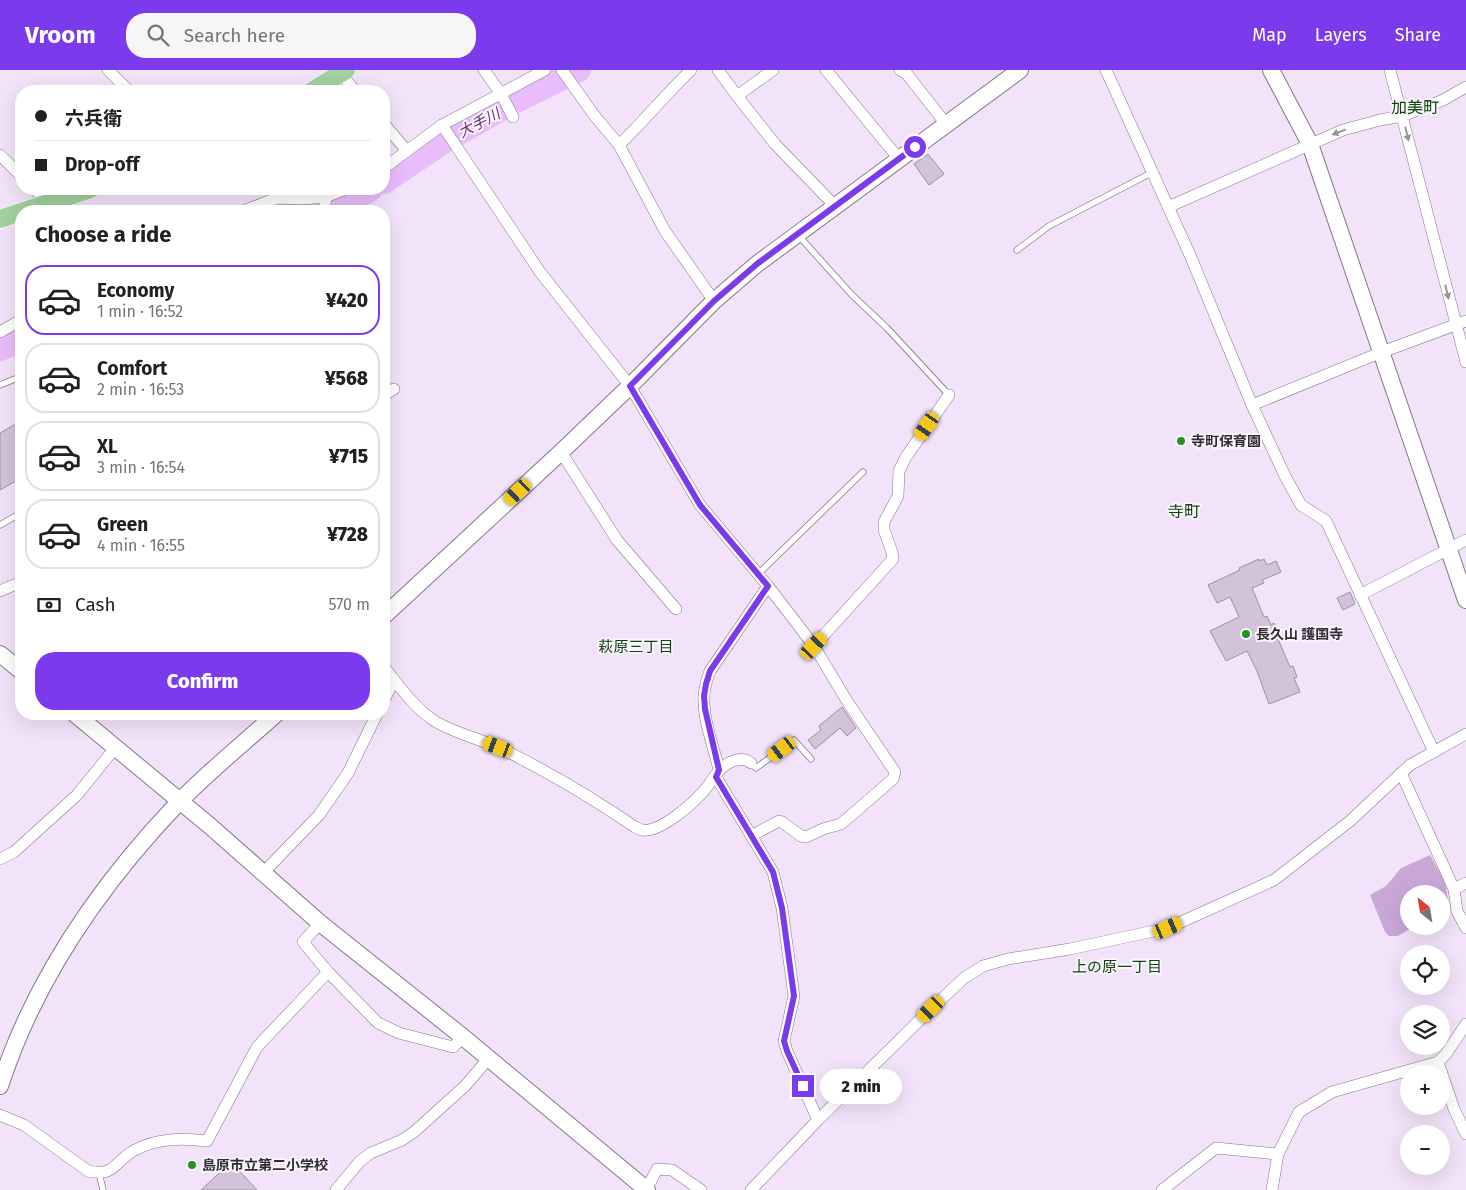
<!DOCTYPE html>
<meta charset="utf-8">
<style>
:root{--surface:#fff;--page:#f6f6f6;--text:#202124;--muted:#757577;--line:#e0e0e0;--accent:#7c3aed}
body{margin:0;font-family:"Fira Sans","Noto Sans JP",sans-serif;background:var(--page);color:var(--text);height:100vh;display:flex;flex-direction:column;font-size:19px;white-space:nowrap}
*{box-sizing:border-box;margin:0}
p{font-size:16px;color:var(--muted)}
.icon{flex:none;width:28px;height:28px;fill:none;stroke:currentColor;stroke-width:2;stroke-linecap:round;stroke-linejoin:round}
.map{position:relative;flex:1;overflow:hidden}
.side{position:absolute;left:15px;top:135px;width:375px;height:515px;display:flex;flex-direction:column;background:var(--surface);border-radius:20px;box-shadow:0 5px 20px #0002}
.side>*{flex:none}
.hud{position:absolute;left:15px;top:15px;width:375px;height:110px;border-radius:20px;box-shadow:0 5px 20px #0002;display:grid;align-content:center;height:110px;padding:0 20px;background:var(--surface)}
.needle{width:32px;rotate:330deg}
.controls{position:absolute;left:1400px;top:815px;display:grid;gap:10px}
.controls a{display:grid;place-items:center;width:50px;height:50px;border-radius:50%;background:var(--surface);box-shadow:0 5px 20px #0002;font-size:25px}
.end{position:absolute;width:22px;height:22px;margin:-11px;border:6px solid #7c3aed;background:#fff;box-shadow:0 0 0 2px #fff}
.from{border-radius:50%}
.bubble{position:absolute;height:35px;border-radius:18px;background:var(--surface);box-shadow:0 5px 20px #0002;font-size:16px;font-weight:800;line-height:35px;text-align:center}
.car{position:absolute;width:15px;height:30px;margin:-15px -8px;border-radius:6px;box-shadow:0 0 4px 1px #0007;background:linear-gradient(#f5c518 24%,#345 0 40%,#f5c518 0 76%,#345 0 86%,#f5c518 0)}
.hud b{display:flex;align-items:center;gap:18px;height:48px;font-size:19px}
.hud b+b{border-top:1px solid var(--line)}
.hud i{width:12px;height:12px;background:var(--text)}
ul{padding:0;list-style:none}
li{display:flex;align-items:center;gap:15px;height:70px;margin:0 10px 8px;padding:0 10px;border:2px solid var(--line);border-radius:20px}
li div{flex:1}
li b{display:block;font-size:19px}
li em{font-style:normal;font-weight:800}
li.selected{border-color:var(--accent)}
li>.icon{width:45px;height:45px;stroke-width:1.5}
h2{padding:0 20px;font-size:22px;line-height:60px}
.pay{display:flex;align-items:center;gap:12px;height:55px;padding:0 20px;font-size:19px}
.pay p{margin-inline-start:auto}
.cta{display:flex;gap:10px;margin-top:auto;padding:10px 20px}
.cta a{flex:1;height:58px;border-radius:20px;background:var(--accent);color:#fff;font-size:20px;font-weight:800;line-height:58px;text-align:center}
header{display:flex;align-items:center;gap:30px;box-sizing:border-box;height:70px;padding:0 25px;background:var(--accent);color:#fff}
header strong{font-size:24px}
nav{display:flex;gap:28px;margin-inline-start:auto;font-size:18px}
.search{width:350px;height:45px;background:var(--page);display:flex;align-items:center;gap:12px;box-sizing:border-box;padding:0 18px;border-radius:20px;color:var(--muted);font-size:19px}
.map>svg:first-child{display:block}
.green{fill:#c9a8d8}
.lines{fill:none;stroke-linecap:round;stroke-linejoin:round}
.river{stroke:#e9bcfc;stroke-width:24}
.building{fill:#d2c3d9;stroke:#9e8fa4}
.lane-casing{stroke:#84768a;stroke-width:7}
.street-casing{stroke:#84768a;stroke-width:12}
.secondary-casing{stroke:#84768a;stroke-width:18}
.primary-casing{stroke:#fff;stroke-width:19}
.lane{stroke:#fff;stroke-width:5.5}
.street{stroke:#fff;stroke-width:11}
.secondary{stroke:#fff;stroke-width:16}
.primary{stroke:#a1d19e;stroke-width:18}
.oneway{fill:#98969a}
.route{stroke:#7c3aed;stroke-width:6}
.poi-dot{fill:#24941f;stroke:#faf4fd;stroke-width:2}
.labels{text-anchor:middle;stroke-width:4;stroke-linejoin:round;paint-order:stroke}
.poi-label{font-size:14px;font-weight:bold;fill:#322c35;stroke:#faf4fd;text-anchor:start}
.water-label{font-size:15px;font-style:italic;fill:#67317b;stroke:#faf4fd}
.neighbourhood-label{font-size:15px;fill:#11450e;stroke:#faf4fd}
.quarter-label{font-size:16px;fill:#11450e;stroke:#faf4fd}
</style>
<header>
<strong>Vroom</strong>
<div class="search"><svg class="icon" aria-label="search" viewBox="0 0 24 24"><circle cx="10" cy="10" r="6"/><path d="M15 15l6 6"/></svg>Search here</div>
<nav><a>Map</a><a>Layers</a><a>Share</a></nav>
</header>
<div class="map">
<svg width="1466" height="1120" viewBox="0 0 1466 1120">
<rect width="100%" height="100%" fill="#f3e3fa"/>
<!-- green -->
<polygon class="green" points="1430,785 1445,812 1449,836 1441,840 1441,824 1409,824 1409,856 1415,856 1398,866 1389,866 1385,862 1370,825 1386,816 1401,798"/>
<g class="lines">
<!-- river -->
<g class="river">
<polyline points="384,112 445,71 512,33 579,0"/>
<polyline points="283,141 345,134 371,119"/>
<polyline points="0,279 21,271"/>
</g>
</g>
<!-- building -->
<g class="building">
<polygon points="928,84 944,104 929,115 914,94"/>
<polygon points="21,351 21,408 0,420 0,363"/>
<polygon points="1259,489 1259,491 1264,489 1267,495 1276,491 1281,502 1262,510 1264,513 1252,518 1264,547 1267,546 1271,555 1274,553 1281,567 1278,569 1290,597 1293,596 1297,607 1294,608 1300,622 1269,634 1257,601 1247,581 1226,591 1210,561 1239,547 1230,527 1217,533 1208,515 1240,500 1239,498"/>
<polygon points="1350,522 1355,534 1343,540 1337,528"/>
<polygon points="842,637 856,658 847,666 840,658 815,679 808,670 821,660 819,656"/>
<polygon points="231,1092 257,1120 201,1120"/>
</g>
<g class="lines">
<!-- lane casing -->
<g class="lane-casing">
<g id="lane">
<polyline points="798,165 852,225 887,258 949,325"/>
<polyline points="1017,180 1049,156 1153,102"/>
<polyline points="0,315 20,307 21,309"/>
<polyline points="0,455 21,443"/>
<polyline points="758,504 863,402"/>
<polyline points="751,693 756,698 794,670 811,689"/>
<polyline points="99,1103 103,1120"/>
</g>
</g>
<!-- street casing -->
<g class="street-casing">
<g id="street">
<polyline points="108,0 129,21"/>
<polyline points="338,0 355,21"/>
<polyline points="484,0 501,24 513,47"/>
<polyline points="562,0 594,45 619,75 665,161 714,231"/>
<polyline points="718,0 737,26"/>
<polyline points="773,0 737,26 775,74 835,136"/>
<polyline points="826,0 899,89"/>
<polyline points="900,0 907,4 946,54"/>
<polyline points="1106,0 1190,185 1252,335 1285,406 1301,435 1326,451 1434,682"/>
<polyline points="1390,0 1466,292"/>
<polyline points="384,54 407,81"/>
<polyline points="442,55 540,202 630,316 700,435 768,516 814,576 847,631 895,702 893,709 841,754 823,759 806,767 801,766 782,752 779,751 751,766"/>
<path d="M619,75C644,51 666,24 691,0"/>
<polyline points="0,85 21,106"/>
<polyline points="384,98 442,55 545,0"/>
<polyline points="34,119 56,141"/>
<polyline points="1168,137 1343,60 1380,50 1403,46 1443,30 1466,17"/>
<polyline points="243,141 277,128 302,129 326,127 346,119"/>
<polyline points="324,141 326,127"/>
<polyline points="0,262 21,250"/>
<polyline points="384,325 394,319"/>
<polyline points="1252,335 1382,282 1466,251"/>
<polyline points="561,382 617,470 676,539"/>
<polyline points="0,521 21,512"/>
<polyline points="1360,525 1466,470"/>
<polyline points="814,576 893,489 892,482 884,460 884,452 898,426 899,401 906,387 949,325"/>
<path d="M384,597C398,615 414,637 433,650C453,663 478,668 500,678C547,701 591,727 635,757C637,758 639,759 642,760C660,763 692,734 703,722C709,715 714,706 720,700C727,692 742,685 751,693"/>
<polyline points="384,630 394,610"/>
<path d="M719,700C714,678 703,650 704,627C704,618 707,609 710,601L768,516"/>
<polyline points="1401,703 1454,819 1457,841 1466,858"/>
<polyline points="716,707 773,802 782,838 794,926 784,971 787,981 818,1050"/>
<polyline points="0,789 14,782 77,725 115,678"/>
<polyline points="263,803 319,745 348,703 377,644"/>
<polyline points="1454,819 1466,813"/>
<polyline points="320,853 303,872 328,902 378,953 399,963 453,977 463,967"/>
<polyline points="1438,992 1454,1039 1466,1064"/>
<path d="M0,1045L24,1055L88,1101C116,1107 114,1091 135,1080C157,1068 182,1068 207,1071L257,977L328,902"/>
<polyline points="336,1120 360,1091 371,1083 402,1070 414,1062 465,1016 489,988"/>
<polyline points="643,1120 651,1111 657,1099 672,1100 701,1120"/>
<polyline points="751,1120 818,1050 931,939 964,908 983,896 1008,889 1070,879 1168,858 1274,810 1350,751 1410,695 1466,664"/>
<polyline points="1162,1120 1216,1078 1278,1084"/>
<polyline points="1272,1120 1278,1084 1299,1042 1332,1022 1438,992 1446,984 1466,954"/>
</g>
</g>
<!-- secondary casing -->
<g class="secondary-casing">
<g id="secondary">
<polyline points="1271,0 1310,74 1466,530"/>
<polyline points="384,546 561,382 630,316 714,231 757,194 1020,0"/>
<polyline points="0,584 21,601"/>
<polyline points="75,644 210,756 320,853 463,967 647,1120"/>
<path d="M0,1016C35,908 100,815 178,733C209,701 244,673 276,644"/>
</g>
</g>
<!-- primary casing -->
<g class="primary-casing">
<g id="primary">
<polyline points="312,21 346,0"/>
<polyline points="24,141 91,119"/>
<polyline points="0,149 21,142"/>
</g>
</g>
<!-- lane -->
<use href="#lane" class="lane"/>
<!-- street -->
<use href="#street" class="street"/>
<!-- secondary -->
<use href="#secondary" class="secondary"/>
<!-- primary -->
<use href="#primary" class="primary"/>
</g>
<!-- one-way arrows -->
<defs><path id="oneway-solid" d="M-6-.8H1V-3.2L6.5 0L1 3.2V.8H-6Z" transform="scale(1.25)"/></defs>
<g class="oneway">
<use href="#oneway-solid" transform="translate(1339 62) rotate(159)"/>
<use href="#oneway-solid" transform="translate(1407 64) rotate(76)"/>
<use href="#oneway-solid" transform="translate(1447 222) rotate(76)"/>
</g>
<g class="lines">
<!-- route -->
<polyline class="route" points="803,1016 787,981 784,971 794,926 782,838 773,802 716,707 719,700 705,639 704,626 706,614 710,601 768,516 700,435 630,316 714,231 757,194 915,77"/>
</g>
<!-- markers -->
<g class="poi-dot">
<circle cx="1181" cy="371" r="5"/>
<circle cx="1246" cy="564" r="5"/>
<circle cx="192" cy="1095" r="5"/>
</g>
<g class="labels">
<!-- poi labels -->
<g class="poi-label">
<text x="1191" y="376">寺町保育園</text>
<text x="1256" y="569">長久山 護国寺</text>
<text x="202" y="1100">島原市立第二小学校</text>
</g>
<!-- water labels -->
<g class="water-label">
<text transform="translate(479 53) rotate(-28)" y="5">大手川</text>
</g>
<!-- neighbourhood labels -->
<g class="neighbourhood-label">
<text x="636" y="582">萩原三丁目</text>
<text x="1117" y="902">上の原一丁目</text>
</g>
<!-- quarter labels -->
<g class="quarter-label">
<text x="1415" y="43">加美町</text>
<text x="1184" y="447">寺町</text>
</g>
</g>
</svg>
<div class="controls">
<a><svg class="needle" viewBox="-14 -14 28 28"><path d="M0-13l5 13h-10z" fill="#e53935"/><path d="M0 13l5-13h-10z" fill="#757577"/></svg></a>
<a><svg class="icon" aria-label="locate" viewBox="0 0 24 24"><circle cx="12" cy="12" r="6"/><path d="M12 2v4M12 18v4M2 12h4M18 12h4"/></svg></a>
<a><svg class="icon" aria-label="layers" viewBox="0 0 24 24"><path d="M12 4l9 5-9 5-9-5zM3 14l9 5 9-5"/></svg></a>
<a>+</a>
<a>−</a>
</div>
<i class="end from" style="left:915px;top:77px"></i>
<i class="end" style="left:803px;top:1016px"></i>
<div class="bubble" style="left:820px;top:999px;width:82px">2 min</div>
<i class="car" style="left:927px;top:356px;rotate:215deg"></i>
<i class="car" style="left:518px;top:422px;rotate:227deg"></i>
<i class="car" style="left:814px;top:576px;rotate:43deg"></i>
<i class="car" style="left:498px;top:677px;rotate:291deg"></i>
<i class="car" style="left:782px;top:679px;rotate:233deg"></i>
<i class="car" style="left:1168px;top:858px;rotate:67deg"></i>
<i class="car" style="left:931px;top:939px;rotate:225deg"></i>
<div class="hud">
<b><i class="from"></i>六兵衛</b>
<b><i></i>Drop-off</b>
</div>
<section class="side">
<h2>Choose a ride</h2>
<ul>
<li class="selected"><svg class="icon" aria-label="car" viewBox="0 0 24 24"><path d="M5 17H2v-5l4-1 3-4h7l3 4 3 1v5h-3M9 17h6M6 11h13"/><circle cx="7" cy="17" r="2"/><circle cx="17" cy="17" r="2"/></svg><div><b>Economy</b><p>1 min · 16:52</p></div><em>¥420</em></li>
<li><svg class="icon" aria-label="car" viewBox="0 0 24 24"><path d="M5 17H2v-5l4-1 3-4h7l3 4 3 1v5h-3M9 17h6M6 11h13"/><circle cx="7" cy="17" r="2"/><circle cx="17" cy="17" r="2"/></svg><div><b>Comfort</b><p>2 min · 16:53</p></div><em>¥568</em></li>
<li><svg class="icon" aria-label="car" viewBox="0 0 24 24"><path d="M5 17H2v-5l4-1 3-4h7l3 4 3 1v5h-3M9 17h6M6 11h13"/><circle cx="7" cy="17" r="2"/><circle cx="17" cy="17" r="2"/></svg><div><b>XL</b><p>3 min · 16:54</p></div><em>¥715</em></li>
<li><svg class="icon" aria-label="car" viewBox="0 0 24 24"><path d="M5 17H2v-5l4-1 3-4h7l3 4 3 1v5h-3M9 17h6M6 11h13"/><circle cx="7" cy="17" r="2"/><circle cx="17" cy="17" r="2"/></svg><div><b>Green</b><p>4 min · 16:55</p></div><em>¥728</em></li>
</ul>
<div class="pay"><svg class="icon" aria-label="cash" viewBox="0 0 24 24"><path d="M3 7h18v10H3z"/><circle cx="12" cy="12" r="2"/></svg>Cash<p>570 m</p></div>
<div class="cta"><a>Confirm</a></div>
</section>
</div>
